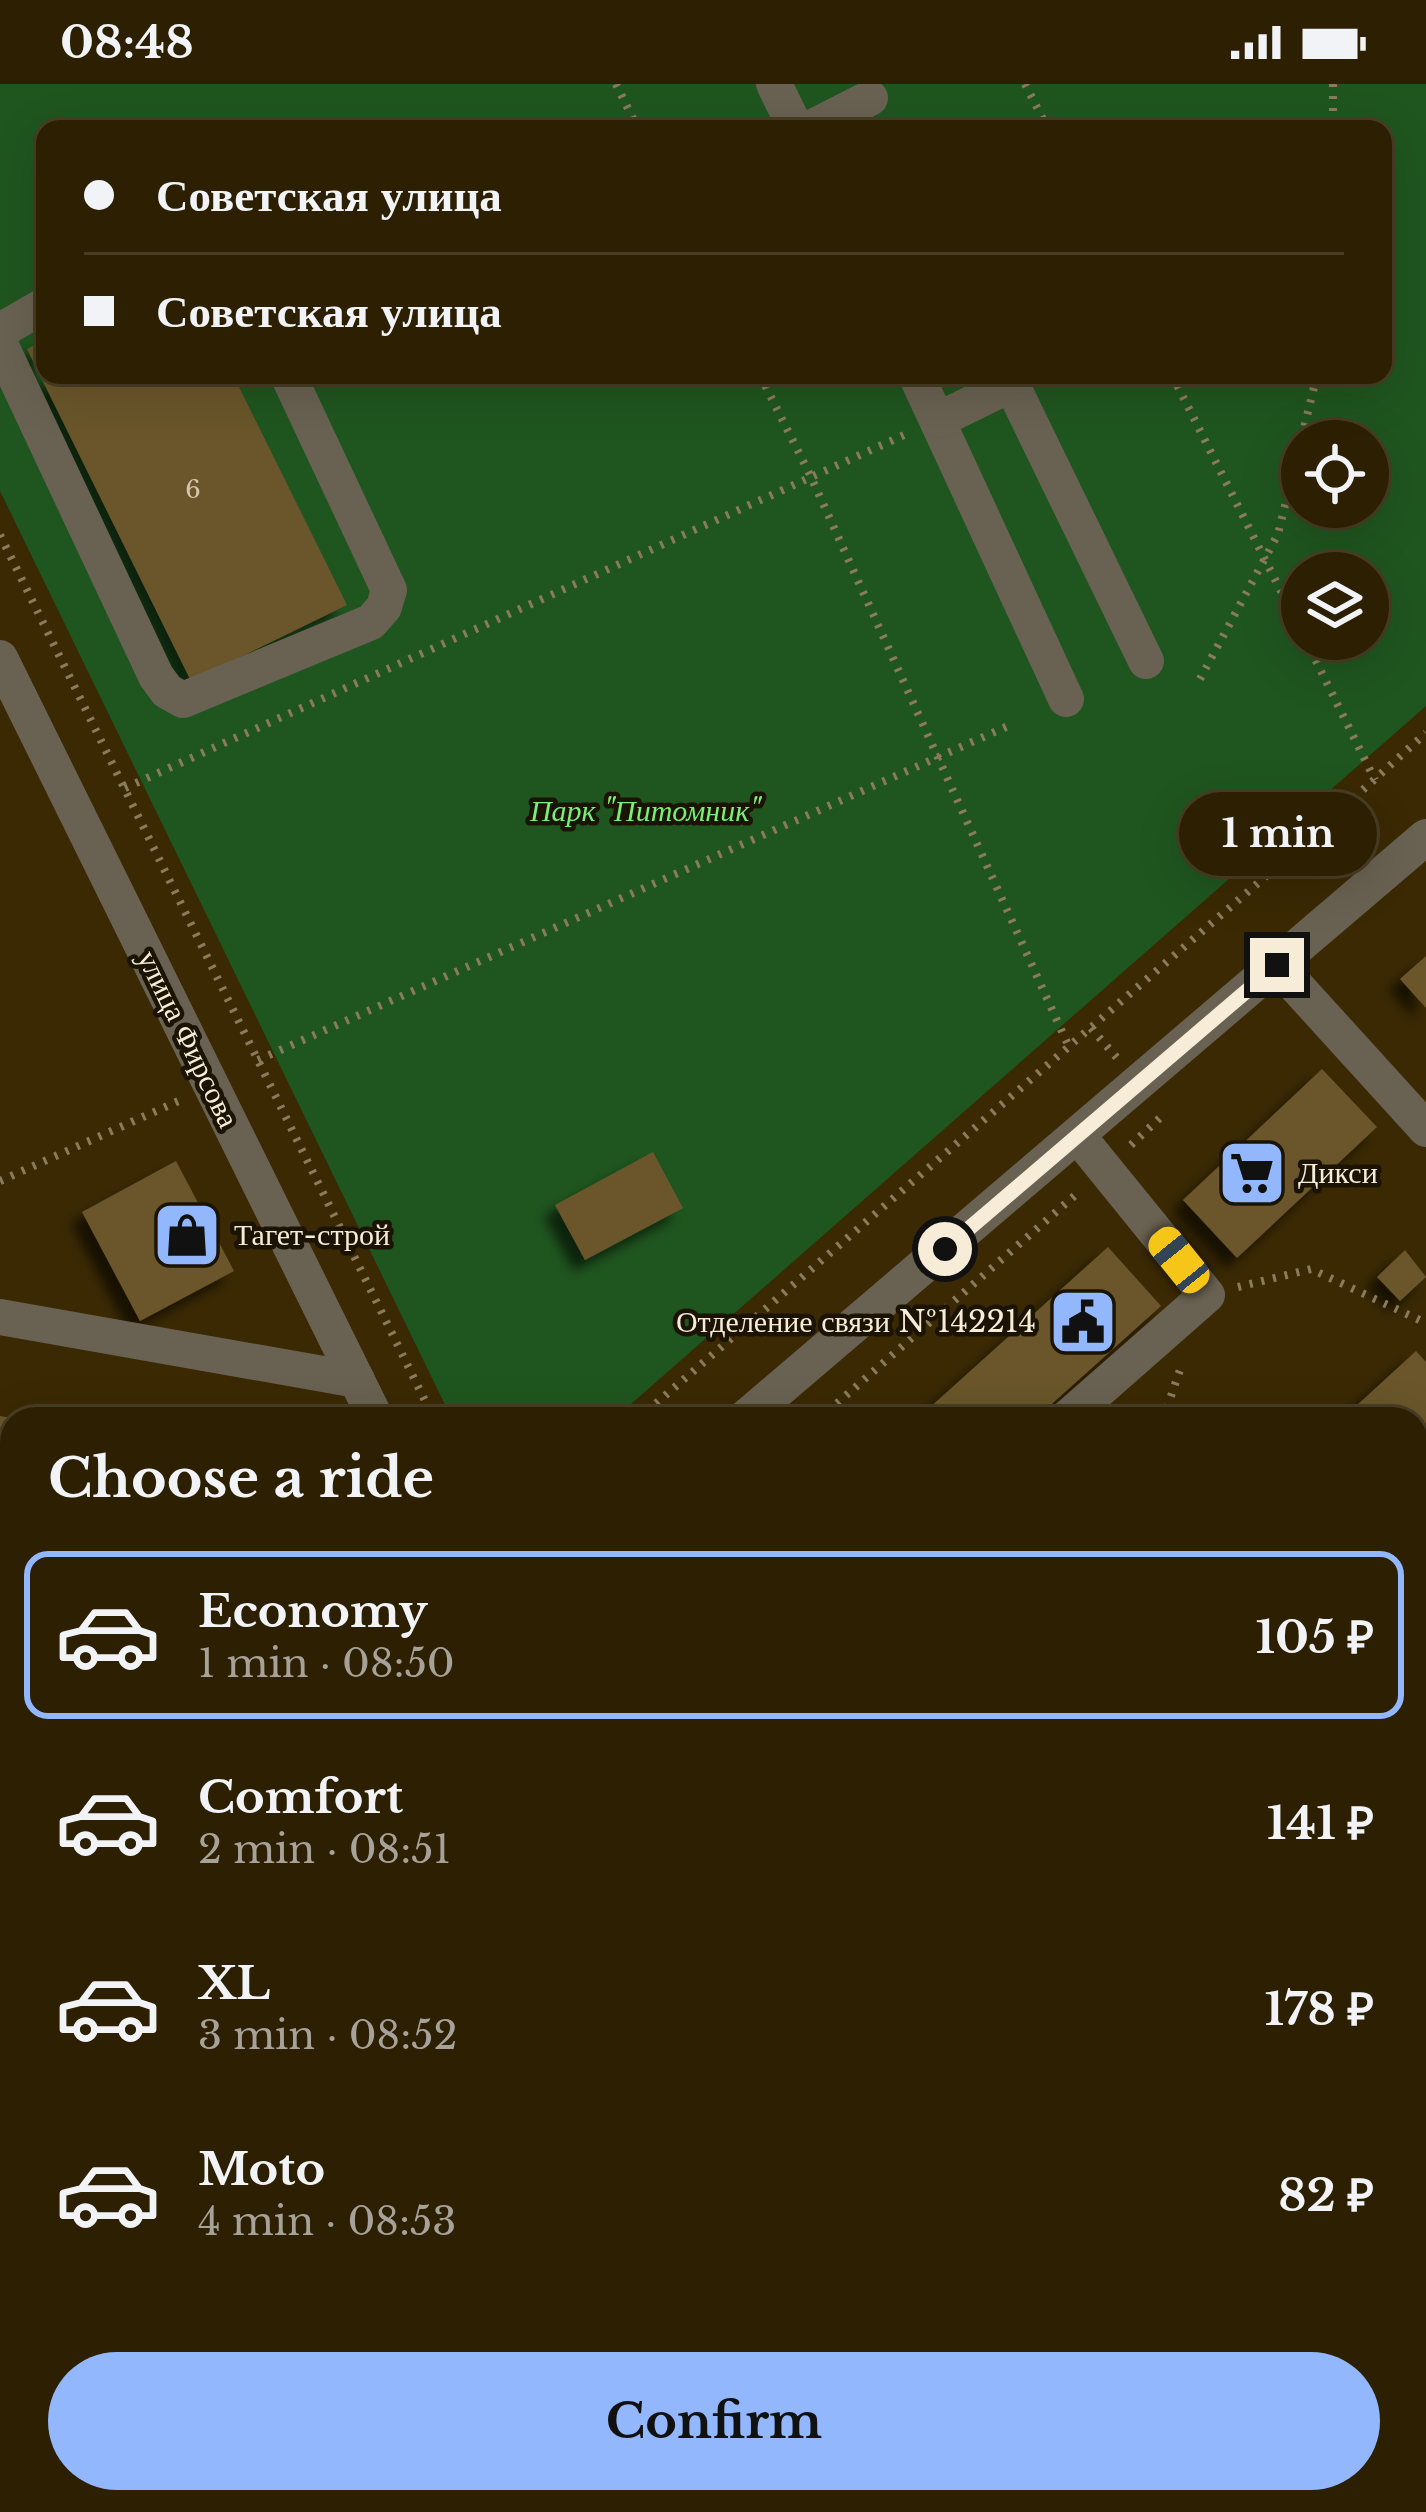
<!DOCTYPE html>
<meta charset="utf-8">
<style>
:root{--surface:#2c1f02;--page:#382c11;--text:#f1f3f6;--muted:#a6a299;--line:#483d24;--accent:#93b7fd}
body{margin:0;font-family:"Libre Baskerville",serif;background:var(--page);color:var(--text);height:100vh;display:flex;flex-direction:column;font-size:45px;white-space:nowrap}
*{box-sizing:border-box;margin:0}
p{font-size:39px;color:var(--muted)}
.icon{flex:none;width:66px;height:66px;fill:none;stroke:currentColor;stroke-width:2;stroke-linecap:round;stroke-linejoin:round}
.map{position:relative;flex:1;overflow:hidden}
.side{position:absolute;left:0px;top:1323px;width:1428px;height:1107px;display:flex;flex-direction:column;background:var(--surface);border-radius:36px 36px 0 0;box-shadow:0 12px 48px #0002,0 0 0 3px var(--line)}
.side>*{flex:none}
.hud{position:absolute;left:36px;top:36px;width:1356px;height:264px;border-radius:24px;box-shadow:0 12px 48px #0002,0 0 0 3px var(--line);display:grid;align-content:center;height:264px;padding:0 48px;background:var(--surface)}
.controls{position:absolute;left:1281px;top:336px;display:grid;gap:24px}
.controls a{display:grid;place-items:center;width:108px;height:108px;border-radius:50%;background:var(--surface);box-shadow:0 12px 48px #0002,0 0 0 3px var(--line);font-size:60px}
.end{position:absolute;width:54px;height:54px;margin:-27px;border:15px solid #f7ecd8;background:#111;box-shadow:0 0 0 6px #111}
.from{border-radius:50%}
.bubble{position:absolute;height:84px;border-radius:42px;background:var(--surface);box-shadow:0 12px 48px #0002,0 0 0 3px var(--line);font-size:39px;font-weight:800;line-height:84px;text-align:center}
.car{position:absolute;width:36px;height:72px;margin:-36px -18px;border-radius:15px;box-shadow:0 0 9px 3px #0007;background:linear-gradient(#f5c518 24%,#345 0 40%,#f5c518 0 76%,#345 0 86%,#f5c518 0)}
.hud b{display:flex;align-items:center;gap:42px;height:114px;font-size:45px}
.hud b+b{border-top:3px solid var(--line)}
.hud i{width:30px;height:30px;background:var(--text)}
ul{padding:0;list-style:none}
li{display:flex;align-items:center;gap:36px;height:168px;margin:0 24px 18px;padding:0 24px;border:6px solid transparent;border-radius:24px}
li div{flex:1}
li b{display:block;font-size:45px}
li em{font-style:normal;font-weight:800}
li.selected{border-color:var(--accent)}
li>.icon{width:108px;height:108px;stroke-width:1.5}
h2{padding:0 48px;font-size:54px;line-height:144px}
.action{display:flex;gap:24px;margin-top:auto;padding:24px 48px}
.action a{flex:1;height:138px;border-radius:72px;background:var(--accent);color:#111;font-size:48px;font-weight:800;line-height:138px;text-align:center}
.status{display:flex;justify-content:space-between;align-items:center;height:84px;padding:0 60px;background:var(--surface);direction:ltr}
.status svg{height:33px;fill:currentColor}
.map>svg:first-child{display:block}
.green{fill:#1f551f;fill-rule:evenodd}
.building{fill:#6b562b;filter:url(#shadow)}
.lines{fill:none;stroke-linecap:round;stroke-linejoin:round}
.path{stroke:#8a7b5d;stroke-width:8;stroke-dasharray:3 9;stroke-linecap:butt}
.minor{stroke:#696151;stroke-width:36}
.route{stroke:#f7ecd8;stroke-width:15}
.labels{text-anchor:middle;stroke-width:9;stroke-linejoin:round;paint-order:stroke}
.number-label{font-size:24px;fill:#d4c6ad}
.park-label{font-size:30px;font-style:italic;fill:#78ef76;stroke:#1b1405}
.street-label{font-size:30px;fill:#f7ecd8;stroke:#1b1405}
.poi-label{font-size:30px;fill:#f7ecd8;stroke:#1b1405;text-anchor:start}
</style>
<div class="status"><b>08:48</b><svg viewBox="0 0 49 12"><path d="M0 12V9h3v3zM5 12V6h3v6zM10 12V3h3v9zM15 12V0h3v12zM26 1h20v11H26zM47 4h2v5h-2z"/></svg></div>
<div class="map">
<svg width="1426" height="2428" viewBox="0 0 1426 2428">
<defs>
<filter id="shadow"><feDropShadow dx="-11" dy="11" stdDeviation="6" flood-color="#0009"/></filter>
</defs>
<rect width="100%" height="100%" fill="#3a2903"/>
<!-- green -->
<g class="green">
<path d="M0,0H1426V622L614,1335H452L0,407ZM45,45H1383V291H45ZM1302,357H1368V423H1302ZM1302,489H1368V555H1302Z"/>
<polygon points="1426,1514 1426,1609 1425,1611 1416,1601 1416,1523"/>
<polygon points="125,2418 275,2418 265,2428 134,2428"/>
</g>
<!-- building -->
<g class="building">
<polygon points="45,256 45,291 233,291 347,521 191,597 27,265"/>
<polygon points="1426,872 1426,924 1400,895"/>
<polygon points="1322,985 1377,1043 1237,1174 1183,1116"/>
<polygon points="653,1068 683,1124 585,1176 555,1121"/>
<polygon points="176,1077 234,1187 140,1237 82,1128"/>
<polygon points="1108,1163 1161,1222 1035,1335 917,1335"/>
<polygon points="1405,1166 1426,1193 1400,1217 1377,1193"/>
<polygon points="1416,1267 1426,1278 1426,1357 1416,1366 1416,1335 1342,1335"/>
<polygon points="0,1332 12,1334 12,1412 0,1410"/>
<polygon points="12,1736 12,1846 0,1857 0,1748"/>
<polygon points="1416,1866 1426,1877 1426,1978 1416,1967"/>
<polygon points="1426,2003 1426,2055 1416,2063 1416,2012"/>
<polygon points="12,2131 12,2240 0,2227 0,2142"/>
<polygon points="489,2418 519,2418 528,2428 477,2428"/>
<polygon points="752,2418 846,2418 855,2428 760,2428"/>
<polygon points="1074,2418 1108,2418 1097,2428 1082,2428"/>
</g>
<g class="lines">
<!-- path -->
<g class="path">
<polyline points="616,0 638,45"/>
<polyline points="1025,0 1048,45"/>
<polyline points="1333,0 1333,45"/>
<polyline points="760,291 811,393 1069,963"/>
<polyline points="1172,291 1302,549"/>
<polyline points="0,451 434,1335"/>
<polyline points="1305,555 1375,696"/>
<polyline points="1200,595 1278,450 1317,291"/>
<polyline points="125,704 904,351"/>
<polyline points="1091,944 1117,974"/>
<polyline points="258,976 1008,642"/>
<polyline points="1131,1061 1164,1030"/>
<polyline points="0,1097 183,1015"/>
<polyline points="1238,1203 1311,1185 1426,1239"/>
<polyline points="638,1335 1287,774 1426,649"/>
<polyline points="819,1335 1080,1107"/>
<polyline points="1163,1335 1180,1286"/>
<polyline points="0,2074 12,2064"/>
<polyline points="372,2418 374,2428"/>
<polyline points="1425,2428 1426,2427"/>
</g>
<!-- minor -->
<g class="minor">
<polyline points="774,0 796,45"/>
<polyline points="809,45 870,14"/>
<polyline points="0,247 45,221"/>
<polyline points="0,260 156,592 167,607 183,616 371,538 384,523 389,506 288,291"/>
<polyline points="916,291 1066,615"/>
<polyline points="1007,291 1146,577"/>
<polyline points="938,336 1012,300"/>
<polyline points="0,574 376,1335"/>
<polyline points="1277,881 1426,1045"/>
<polyline points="0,1233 357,1296"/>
<polyline points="744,1335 1426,753"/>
<polyline points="1066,1335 1207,1211 1078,1052"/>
<polyline points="1416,1404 1426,1395"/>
<polyline points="1416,1829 1426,1841"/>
<polyline points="0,1980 12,1969"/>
<polyline points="1416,2245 1426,2237"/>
<polyline points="0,2370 12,2384"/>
<polyline points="42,2418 50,2428"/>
<polyline points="561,2418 569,2428"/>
<polyline points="1279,2418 1287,2428"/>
<polyline points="1194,2428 1207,2418"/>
</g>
</g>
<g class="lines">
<!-- route -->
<polyline class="route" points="945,1165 1277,881"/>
</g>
<!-- icons -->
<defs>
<g id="supermarket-square" transform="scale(3.45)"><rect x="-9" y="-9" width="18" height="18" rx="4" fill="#93b7fd" stroke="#1b1405"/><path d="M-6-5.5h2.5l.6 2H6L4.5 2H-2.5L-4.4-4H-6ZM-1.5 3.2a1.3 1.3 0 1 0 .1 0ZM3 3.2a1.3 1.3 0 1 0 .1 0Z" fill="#111"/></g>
<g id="shop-square" transform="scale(3.45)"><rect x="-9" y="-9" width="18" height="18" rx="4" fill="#93b7fd" stroke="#1b1405"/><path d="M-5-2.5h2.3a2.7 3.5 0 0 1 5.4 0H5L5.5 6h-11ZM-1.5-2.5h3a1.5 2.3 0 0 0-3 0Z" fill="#111"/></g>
<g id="civic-square" transform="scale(3.45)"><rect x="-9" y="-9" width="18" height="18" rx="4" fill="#93b7fd" stroke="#1b1405"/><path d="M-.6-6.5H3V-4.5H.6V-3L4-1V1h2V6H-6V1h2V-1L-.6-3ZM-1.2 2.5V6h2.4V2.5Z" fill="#111"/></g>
</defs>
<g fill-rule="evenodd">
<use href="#supermarket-square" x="1252" y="1089"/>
<use href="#shop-square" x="187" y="1151"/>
<use href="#civic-square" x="1083" y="1238"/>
</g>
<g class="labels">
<!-- number labels -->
<g class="number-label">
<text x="193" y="414">6</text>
</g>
<!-- park labels -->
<g class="park-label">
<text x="645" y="737">Парк "Питомник"</text>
</g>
<!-- street labels -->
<g class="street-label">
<text transform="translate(188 955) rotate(64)" y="10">улица Фирсова</text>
</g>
<!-- poi labels -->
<g class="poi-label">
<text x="1298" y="1099">Дикси</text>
<text x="234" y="1161">Тагет-строй</text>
<text x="1036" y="1248" text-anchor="end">Отделение связи №142214</text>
</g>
</g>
</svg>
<div class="controls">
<a><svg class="icon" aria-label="locate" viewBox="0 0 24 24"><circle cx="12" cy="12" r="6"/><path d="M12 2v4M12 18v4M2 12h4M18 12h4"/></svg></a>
<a><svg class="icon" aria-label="layers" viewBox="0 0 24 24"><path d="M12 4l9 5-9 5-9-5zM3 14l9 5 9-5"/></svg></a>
</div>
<i class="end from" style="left:945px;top:1165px"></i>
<i class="end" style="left:1277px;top:881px"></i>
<div class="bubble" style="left:1179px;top:708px;width:198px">1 min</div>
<i class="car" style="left:1179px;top:1176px;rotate:321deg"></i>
<div class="hud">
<b><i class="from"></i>Советская улица</b>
<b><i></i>Советская улица</b>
</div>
<section class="side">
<h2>Choose a ride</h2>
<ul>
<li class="selected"><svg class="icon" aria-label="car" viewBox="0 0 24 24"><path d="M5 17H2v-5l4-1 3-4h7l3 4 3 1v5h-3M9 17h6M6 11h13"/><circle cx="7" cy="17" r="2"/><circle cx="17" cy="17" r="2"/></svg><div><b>Economy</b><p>1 min · 08:50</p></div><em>105 ₽</em></li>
<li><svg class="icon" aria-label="car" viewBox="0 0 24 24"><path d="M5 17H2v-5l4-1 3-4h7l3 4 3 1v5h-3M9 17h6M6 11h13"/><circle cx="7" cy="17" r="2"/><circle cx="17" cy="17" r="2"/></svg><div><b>Comfort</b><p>2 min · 08:51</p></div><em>141 ₽</em></li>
<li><svg class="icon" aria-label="car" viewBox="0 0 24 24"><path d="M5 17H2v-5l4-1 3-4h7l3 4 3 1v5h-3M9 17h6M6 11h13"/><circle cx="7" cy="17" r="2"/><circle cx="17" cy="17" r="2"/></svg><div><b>XL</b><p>3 min · 08:52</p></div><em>178 ₽</em></li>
<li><svg class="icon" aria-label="car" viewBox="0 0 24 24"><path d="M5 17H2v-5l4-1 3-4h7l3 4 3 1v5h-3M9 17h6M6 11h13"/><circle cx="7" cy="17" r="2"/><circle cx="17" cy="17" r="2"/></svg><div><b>Moto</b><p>4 min · 08:53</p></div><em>82 ₽</em></li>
</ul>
<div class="action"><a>Confirm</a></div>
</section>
</div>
